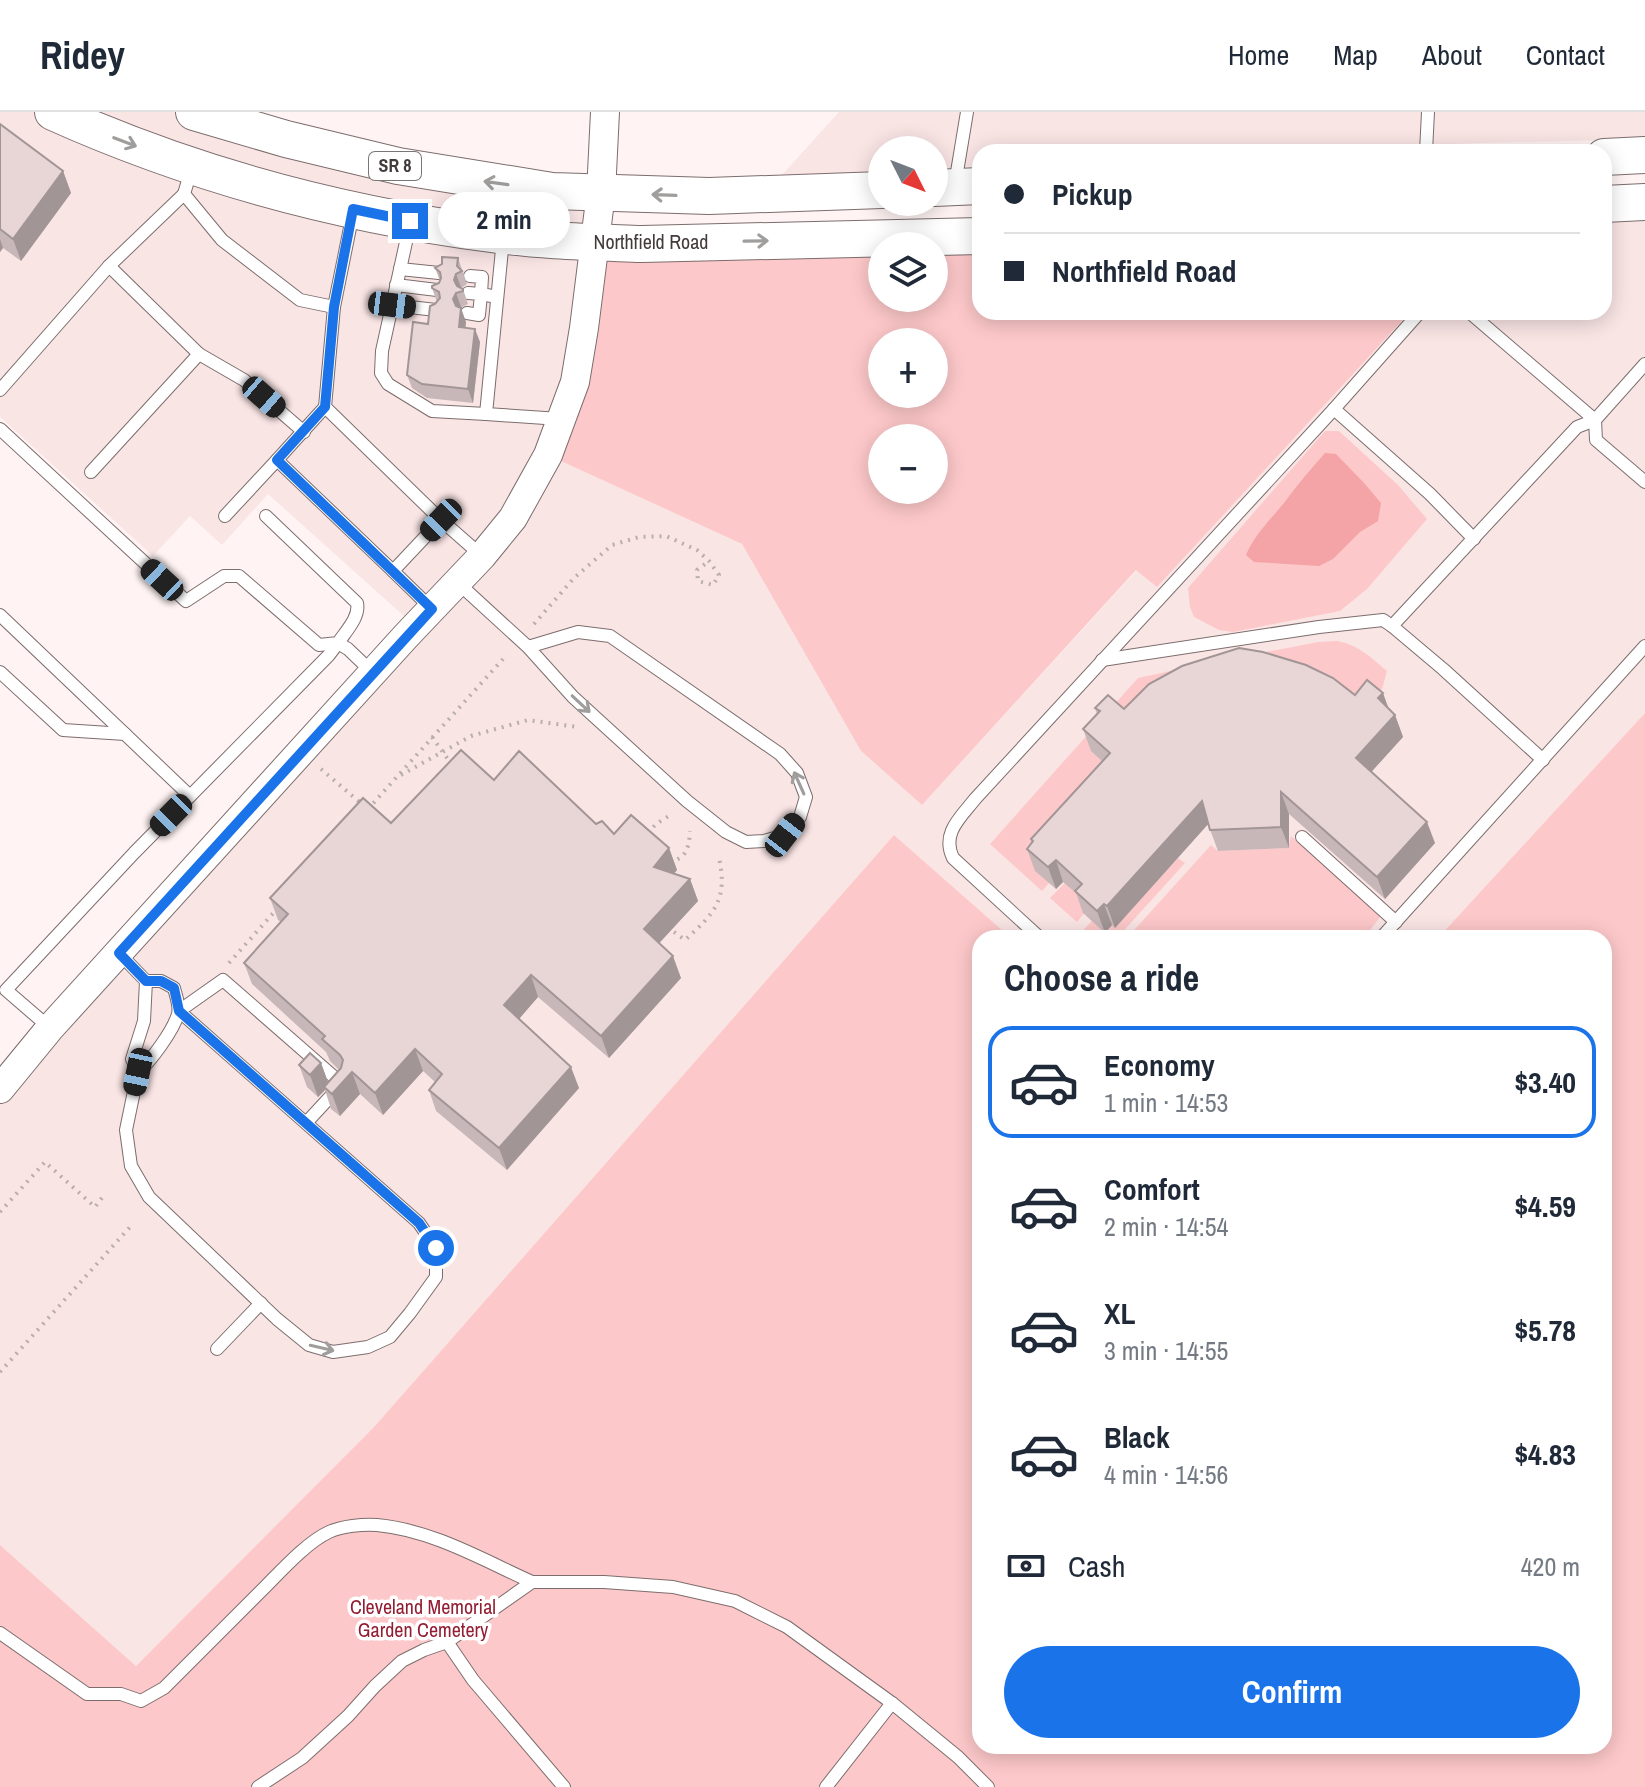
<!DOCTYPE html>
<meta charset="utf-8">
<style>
:root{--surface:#fff;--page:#f6f6f7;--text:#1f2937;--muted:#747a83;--line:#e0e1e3;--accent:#1a73e8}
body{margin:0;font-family:"Archivo Narrow",sans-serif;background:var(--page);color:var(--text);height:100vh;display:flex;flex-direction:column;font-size:30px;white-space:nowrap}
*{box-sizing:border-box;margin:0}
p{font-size:26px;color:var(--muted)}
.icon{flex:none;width:44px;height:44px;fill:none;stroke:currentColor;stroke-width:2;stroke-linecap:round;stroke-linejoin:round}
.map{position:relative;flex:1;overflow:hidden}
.panel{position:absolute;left:972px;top:818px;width:640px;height:824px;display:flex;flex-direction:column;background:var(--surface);border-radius:24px;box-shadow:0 4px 20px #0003}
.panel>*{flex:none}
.top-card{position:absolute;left:972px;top:32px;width:640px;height:176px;border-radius:24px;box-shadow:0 4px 20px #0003;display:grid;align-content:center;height:176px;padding:0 32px;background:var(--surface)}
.needle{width:52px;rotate:132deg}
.controls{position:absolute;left:868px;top:24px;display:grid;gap:16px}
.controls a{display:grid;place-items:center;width:80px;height:80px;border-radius:50%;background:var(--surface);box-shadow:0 4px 20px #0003;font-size:40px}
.end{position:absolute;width:36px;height:36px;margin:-18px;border:10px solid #1a73e8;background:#fff;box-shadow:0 0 0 4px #fff}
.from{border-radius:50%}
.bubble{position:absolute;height:56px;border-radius:28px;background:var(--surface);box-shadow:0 4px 20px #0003;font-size:26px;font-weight:700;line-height:56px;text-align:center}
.car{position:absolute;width:24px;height:48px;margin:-24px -12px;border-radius:10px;box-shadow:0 0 6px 2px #0007;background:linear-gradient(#222 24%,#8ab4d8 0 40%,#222 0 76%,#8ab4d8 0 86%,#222 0)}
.top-card b{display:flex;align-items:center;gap:28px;height:76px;font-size:30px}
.top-card b+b{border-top:2px solid var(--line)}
.top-card i{width:20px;height:20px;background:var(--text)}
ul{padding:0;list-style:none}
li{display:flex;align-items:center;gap:24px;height:112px;margin:0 16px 12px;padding:0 16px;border:4px solid transparent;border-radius:24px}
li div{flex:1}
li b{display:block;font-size:30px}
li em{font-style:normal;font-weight:700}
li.selected{border-color:var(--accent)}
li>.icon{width:72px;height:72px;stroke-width:1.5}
h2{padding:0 32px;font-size:36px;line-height:96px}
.pay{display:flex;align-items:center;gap:20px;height:88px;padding:0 32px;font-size:30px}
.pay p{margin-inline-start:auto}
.cta{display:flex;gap:16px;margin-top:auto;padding:16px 32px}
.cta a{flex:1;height:92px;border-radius:48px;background:var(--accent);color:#fff;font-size:32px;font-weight:700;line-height:92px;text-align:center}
header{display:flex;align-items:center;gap:48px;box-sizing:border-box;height:112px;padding:0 40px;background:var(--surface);border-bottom:2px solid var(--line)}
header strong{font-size:38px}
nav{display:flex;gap:44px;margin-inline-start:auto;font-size:28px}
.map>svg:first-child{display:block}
.built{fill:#fae5e5}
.green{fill:#fdc8c9;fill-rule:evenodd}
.water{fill:#f4a3a6}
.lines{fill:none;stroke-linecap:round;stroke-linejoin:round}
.service-casing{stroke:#7d6d6d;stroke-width:14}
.tertiary-casing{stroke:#7d6d6d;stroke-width:30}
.primary-casing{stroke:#7d6d6d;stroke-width:38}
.path{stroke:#b8aeae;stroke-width:4;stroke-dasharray:2 6;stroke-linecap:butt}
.service{stroke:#fff;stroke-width:12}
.tertiary{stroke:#fff;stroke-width:28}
.primary{stroke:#fff;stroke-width:36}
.wall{fill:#c8b7b8}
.shaded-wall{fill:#a29596}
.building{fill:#e8d5d6;stroke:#a29596;stroke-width:2}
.oneway{stroke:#a09d9d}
.route{stroke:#1a73e8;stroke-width:10}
.labels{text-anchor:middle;stroke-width:7;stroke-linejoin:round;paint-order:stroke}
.shield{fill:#fff;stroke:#7b7676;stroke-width:2}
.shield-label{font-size:18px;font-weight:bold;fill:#423b3b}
.street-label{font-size:20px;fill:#423b3b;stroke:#fff}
.park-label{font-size:20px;fill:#931e33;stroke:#fff}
</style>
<header>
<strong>Ridey</strong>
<nav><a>Home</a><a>Map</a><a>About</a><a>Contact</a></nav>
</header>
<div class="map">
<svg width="1645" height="1675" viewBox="0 0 1645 1675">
<rect width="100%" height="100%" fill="#fff3f3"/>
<!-- built -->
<g class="built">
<polygon points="0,0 195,0 601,81 549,343 742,432 861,639 922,693 1137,458 1157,474 1410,200 1604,200 1604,92 1645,90 1645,601 1438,826 1011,826 894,723 375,1314 136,1554 0,1433 0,976 415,514 268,382 222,433 190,404 153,444 0,305"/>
<polygon points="839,0 1645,0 1645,27 1478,31 1283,40 980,40 980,54 934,57 934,38 882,38 882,59 781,64"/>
</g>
<!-- green -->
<g class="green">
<path d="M980,124V200H1410L1157,475L1136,458L922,693L861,639L742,432L548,343L594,130ZM882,134H934V186H882ZM882,230H934V282H882ZM882,326H934V378H882Z"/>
<polygon points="1325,319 1339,319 1398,373 1427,407 1367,477 1340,499 1233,520 1219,518 1194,505 1190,495 1188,476"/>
<path d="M1338,529C1358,533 1372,546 1387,559L1382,577L1360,603L1266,547V540L1318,530Z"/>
<polygon points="1221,548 1135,615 1112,595 1138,566"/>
<polygon points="1645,601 1645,1675 0,1675 0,1433 136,1554 375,1314 894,723 1011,826 980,826 980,1634 1604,1634 1604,826 1438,826"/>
<polygon points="1098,611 1118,663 1049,771 1042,779 990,732"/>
<polygon points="1291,724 1381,804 1364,826 1127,826 1211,733 1218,739 1288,736"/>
<polygon points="1178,746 1185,751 1117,826 1094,826 1084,817 1092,809 1112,813"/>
<polygon points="1065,771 1090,794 1077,810 1050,786"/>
</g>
<!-- water -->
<path class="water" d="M1325,341L1336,342L1365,372L1381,391L1378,409L1360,420L1333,447L1319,454L1254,450L1246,443C1255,422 1270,408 1284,391C1297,373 1311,357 1325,341Z"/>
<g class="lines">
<!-- service casing -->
<g class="service-casing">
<g id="service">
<polyline points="1426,40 1428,0"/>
<polyline points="192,55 184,82 222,128 300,188 334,195"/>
<polyline points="955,72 967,0"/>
<polyline points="353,101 334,195 325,295 441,408 482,444"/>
<polyline points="410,112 382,239 381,261 388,272 432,299 486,302"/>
<polyline points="503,127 486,302 560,307"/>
<polyline points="109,154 199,242"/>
<polyline points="400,157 439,161"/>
<polyline points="470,164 482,165 481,182 497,185"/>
<polyline points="396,173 437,178"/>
<polyline points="392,193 436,198"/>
<polyline points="1469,200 1595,308 1596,328 1645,370"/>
<polyline points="467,201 479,203 481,182 468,181"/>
<polyline points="0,278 109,154 184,82"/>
<polyline points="325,295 277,348 393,459"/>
<polyline points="1334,297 1430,382 1474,427"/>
<path d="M0,317L186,489L224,464H239L319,533L338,531C346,519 360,505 357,491L266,404"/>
<polyline points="91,360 199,242 244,268 304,320"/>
<polyline points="225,404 277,348"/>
<polyline points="457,470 528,535 573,585 687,689 726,720 746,730 764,729 785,723 800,705 806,685 797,661 780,642 610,524 578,520 528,535"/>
<polyline points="432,497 393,459 441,408"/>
<polyline points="0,503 190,684"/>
<polyline points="1392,514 1577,315 1595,308 1645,252"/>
<polyline points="1102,548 1319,515 1383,508 1392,514 1443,557 1543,648"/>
<polyline points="0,560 63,618 125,622"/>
<polyline points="1302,725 1396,810"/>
<path d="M1040,826L953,746C941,721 961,705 975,687L1334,297L1420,200"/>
<polyline points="1381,826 1645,534"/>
<path d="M119,841L146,869L144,909L132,947L138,960C151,949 173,919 178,902C180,894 176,884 174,876L161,869H146"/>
<polyline points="50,916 6,878 134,741 329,543 338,531 348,537 372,560"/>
<polyline points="138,960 126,1018 131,1054 149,1085 277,1207 309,1233 333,1240 368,1235 390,1225 410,1201 436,1165 436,1136 419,1111 179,899 223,868 342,972 306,1011"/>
<polyline points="217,1237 261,1191"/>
<path d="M0,1521L87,1582H121L141,1589L164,1576C197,1543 231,1509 264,1476C281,1459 307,1430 329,1420C342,1414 363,1412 377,1413C432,1418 483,1448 532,1470"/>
<polyline points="447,1530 473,1568 564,1675"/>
<polyline points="258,1675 302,1646 348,1604 375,1574 402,1549 424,1538 447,1530 532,1470 604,1470 673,1475 735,1489 787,1515 892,1591 958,1645 988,1675"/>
<polyline points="826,1675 892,1591"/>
</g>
</g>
<!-- tertiary casing -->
<g class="tertiary-casing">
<polyline id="tertiary" points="0,977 50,916 406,524 482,444 513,406 548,343 575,270 584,216 601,81 605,0"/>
</g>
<!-- primary casing -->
<g class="primary-casing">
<g id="primary">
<path d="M53,0C191,62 340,102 491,122C540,129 592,130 642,132L980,124"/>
<polyline points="194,0 286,27 398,54 552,79 709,84 882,78"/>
<polyline points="1604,45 1645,43"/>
<polyline points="934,76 980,74"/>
<polyline points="1604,92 1645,90"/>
</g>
</g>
<!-- path -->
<g class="path">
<polyline points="534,512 574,466 612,433 639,425 666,424 697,438 709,449 719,463 713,473 698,469 697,458 709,449"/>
<polyline points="432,625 452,653"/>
<polyline points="321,657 363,693"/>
<polyline points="401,663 471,624 528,608 577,615"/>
<polyline points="368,697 503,547"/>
<polyline points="648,721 656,712 672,702"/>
<path d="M670,750C687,746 689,735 690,719"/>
<path d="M674,820L685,828C715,801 728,787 719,746"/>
<polyline points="229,851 276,798"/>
<polyline points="0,1100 45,1050 95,1095 104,1083"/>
<polyline points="0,1260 130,1115"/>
</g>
<!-- service -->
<use href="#service" class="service"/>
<!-- tertiary -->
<use href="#tertiary" class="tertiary"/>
<!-- primary -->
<use href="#primary" class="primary"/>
</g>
<!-- wall -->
<g class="wall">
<polygon points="0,12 63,59 71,81 21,149 3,136 0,140"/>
<polygon points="458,146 467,172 461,176 463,177 468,192 460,196 466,210 465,216 480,230 473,291 427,286 412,276 407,263 437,190 432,176 440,169 435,156"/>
<polygon points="1355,583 1389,597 1395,603 1403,625 1371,660 1435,731 1385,787 1289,702 1289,736 1218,739 1208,712 1115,816 1112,813 1105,821 1083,801 1076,781 1063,770 1056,777 1035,759 1027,737 1032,731 1031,727 1102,649 1091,639 1083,617 1097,602 1095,596 1124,597"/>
<polygon points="494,668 614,722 669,736 677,758 674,762 690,767 698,789 659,831 681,866 609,946 538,885 519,907 579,976 507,1058 436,999 429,978 435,970 423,959 383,1003 360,982 340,1004 331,997 325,978 318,985 307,975 299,953 321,951 328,970 339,958 330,949 326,940 252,872 244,851 281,810 278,808 270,786 391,711"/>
</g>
<!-- shaded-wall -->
<g class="shaded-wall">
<polygon points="63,59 71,81 21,149 13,127"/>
<polygon points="0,127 3,136 0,140"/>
<polygon points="456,162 461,175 459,181 454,168"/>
<polygon points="456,181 461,195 458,200 453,187"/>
<polygon points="461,196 466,210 464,228 459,215"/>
<polygon points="475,217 480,230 473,291 468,277"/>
<polygon points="1383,581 1391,603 1378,586"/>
<polygon points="1395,603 1403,625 1364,668 1356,646"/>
<polygon points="1281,680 1289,702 1289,736 1281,715"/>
<polygon points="1202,689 1210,710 1115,816 1107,794"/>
<polygon points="1427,710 1435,731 1385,787 1377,765"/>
<polygon points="669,736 677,758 661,776 654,755"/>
<polygon points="1056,748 1063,770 1056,777 1048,755"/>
<polygon points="690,767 698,789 652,839 644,817"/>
<polygon points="1104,792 1112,813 1105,821 1097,799"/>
<polygon points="673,844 681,866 609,946 601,924"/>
<polygon points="531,863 538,885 512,915 504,893"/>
<polygon points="415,937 423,959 383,1003 375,981"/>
<polygon points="321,951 329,973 324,975 325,978 318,985 310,963"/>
<polygon points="571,955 579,976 507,1058 499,1036"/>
<polygon points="352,960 360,982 340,1004 332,982"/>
</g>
<!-- building -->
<g class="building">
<polygon points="0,12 63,59 13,127 0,117"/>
<polygon points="442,145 458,146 457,154 462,159 456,162 454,168 457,174 463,177 463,179 456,181 453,187 456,194 461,196 459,215 475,217 468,277 422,272 407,263 413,210 428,212 430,194 435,192 440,186 439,180 432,176 432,174 439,171 441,166 440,160 435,156 442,152"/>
<polygon points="1239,536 1263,540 1306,553 1333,566 1355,583 1367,568 1383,581 1378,586 1395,603 1356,646 1427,710 1377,765 1281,680 1281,715 1210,718 1202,689 1107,794 1104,792 1097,799 1075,779 1082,772 1056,748 1048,755 1027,737 1033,729 1031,727 1110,641 1083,617 1100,599 1095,596 1108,583 1124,597 1149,572 1182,554"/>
<polygon points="461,638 494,668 519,639 596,712 602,709 614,722 631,703 669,736 654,755 690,767 644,817 673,844 601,924 531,863 504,893 571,955 499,1036 429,978 442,962 415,937 375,981 352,960 332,982 324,975 341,956 343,948 340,943 322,927 325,924 244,851 288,802 270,786 363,686 391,711"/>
<polygon points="310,941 321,951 310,963 299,953"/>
</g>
<!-- one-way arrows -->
<defs><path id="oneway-shaft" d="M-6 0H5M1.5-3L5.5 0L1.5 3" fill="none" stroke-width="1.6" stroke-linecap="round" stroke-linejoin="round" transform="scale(2)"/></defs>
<g class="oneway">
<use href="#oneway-shaft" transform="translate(125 30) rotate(21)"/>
<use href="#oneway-shaft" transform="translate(496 71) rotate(-172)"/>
<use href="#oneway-shaft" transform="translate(664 83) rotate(-178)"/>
<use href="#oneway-shaft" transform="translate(756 129) rotate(-1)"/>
<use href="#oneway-shaft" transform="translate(581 592) rotate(43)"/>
<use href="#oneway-shaft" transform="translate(799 671) rotate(-114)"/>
<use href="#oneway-shaft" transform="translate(322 1236) rotate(13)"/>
</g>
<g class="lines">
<!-- route -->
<polyline class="route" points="410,109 353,97 334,195 325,295 277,348 432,497 119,841 146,869 161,869 174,876 179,899 419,1111 436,1136"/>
</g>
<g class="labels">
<!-- shield labels -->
<rect class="shield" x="369" y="40" width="52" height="28" rx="6"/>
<g class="shield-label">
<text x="395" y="60">SR 8</text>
</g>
<!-- street labels -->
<g class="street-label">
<text x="651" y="137">Northfield Road</text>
</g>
<!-- park labels -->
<g class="park-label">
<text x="423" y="1502">Cleveland Memorial<tspan x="423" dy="23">Garden Cemetery</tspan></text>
</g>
</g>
</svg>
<div class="controls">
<a><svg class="needle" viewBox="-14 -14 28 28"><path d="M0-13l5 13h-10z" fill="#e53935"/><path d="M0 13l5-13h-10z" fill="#747a83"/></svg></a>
<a><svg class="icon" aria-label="layers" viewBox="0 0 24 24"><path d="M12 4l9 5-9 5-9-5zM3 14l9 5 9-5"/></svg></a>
<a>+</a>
<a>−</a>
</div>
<i class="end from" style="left:436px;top:1136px"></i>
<i class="end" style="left:410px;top:109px"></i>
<div class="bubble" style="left:438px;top:80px;width:132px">2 min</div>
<i class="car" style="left:392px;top:193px;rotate:97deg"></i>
<i class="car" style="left:264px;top:285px;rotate:131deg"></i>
<i class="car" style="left:441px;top:408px;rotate:224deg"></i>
<i class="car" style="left:162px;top:468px;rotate:313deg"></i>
<i class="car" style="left:171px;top:703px;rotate:225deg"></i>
<i class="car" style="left:785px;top:723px;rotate:38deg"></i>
<i class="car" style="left:138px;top:960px;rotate:192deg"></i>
<div class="top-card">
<b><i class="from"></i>Pickup</b>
<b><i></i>Northfield Road</b>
</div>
<section class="panel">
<h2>Choose a ride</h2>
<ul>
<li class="selected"><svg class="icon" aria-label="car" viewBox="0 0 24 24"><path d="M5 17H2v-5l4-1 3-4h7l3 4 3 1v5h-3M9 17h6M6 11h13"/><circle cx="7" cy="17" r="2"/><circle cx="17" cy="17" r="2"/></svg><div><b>Economy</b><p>1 min · 14:53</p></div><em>$3.40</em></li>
<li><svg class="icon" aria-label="car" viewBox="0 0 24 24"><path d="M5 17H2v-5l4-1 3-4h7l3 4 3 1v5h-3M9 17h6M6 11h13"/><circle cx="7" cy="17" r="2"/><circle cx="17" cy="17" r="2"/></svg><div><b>Comfort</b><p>2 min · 14:54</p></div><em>$4.59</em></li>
<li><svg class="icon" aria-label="car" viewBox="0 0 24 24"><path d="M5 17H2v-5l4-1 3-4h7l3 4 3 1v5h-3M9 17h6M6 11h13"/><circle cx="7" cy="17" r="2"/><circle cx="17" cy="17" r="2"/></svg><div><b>XL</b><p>3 min · 14:55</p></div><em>$5.78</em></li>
<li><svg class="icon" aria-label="car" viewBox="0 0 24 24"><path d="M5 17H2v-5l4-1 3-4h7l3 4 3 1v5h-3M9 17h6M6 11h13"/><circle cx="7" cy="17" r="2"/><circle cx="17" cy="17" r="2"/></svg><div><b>Black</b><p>4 min · 14:56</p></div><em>$4.83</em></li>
</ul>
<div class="pay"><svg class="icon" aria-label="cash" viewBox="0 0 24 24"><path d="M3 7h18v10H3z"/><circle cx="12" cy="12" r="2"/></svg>Cash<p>420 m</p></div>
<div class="cta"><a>Confirm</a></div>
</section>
</div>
